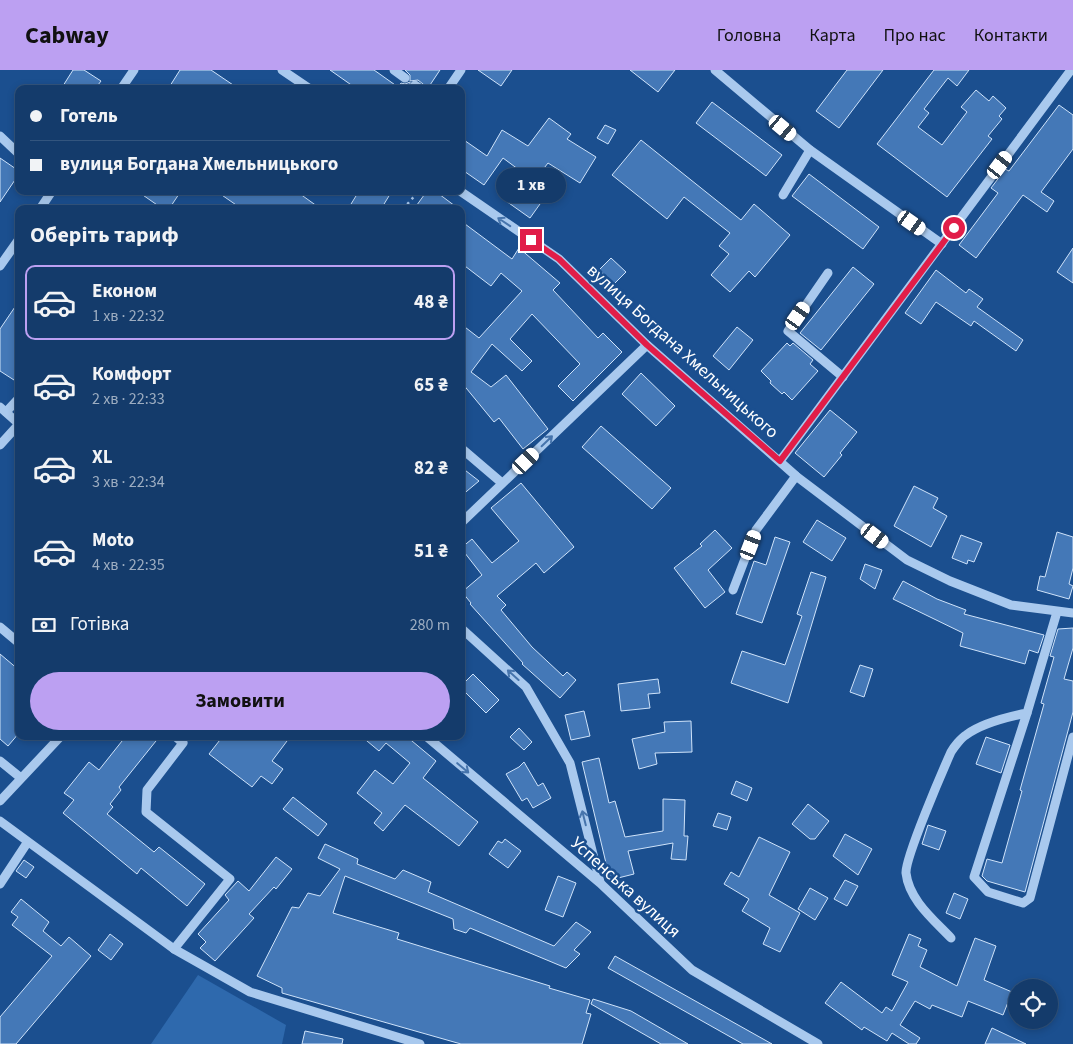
<!DOCTYPE html>
<html lang="uk">
<meta charset="utf-8">
<style>
:root{--surface:#143b6b;--page:#1d4271;--text:#f1f3f6;--muted:#9dadc1;--line:#33557e;--accent:#bca0f2}
body{margin:0;font-family:"Source Sans 3",sans-serif;background:var(--page);color:var(--text);height:100vh;display:flex;flex-direction:column;font-size:19px;white-space:nowrap}
*{box-sizing:border-box;margin:0}
p{font-size:16px;color:var(--muted)}
.icon{flex:none;width:28px;height:28px;fill:none;stroke:currentColor;stroke-width:2;stroke-linecap:round;stroke-linejoin:round}
.map{position:relative;flex:1;overflow:hidden}
.drawer{position:absolute;left:15px;top:135px;width:450px;height:535px;display:flex;flex-direction:column;background:var(--surface);border-radius:10px;box-shadow:0 2px 8px #0003,0 0 0 1px var(--line)}
.drawer>*{flex:none}
.banner{position:absolute;left:15px;top:15px;width:450px;height:110px;border-radius:10px;box-shadow:0 2px 8px #0003,0 0 0 1px var(--line);display:grid;align-content:center;height:110px;padding:0 15px;background:var(--surface)}
.buttons{position:absolute;left:1008px;top:909px;display:grid;gap:10px}
.buttons a{display:grid;place-items:center;width:50px;height:50px;border-radius:50%;background:var(--surface);box-shadow:0 2px 8px #0003,0 0 0 1px var(--line);font-size:25px}
.end{position:absolute;width:22px;height:22px;margin:-11px;border:6px solid #e11d48;background:#fff;box-shadow:0 0 0 2px #fff}
.from{border-radius:50%}
.bubble{position:absolute;height:35px;border-radius:18px;background:var(--surface);box-shadow:0 2px 8px #0003,0 0 0 1px var(--line);font-size:16px;font-weight:700;line-height:35px;text-align:center}
.car{position:absolute;width:15px;height:30px;margin:-15px -8px;border-radius:6px;box-shadow:0 0 4px 1px #0007;background:linear-gradient(#fff 24%,#345 0 40%,#fff 0 76%,#345 0 86%,#fff 0)}
.banner b{display:flex;align-items:center;gap:18px;height:48px;font-size:19px}
.banner b+b{border-top:1px solid var(--line)}
.banner i{width:12px;height:12px;background:var(--text)}
ul{padding:0;list-style:none}
li{display:flex;align-items:center;gap:15px;height:75px;margin:0 10px 8px;padding:0 5px;border:2px solid transparent;border-radius:10px}
li div{flex:1}
li b{display:block;font-size:19px}
li em{font-style:normal;font-weight:700}
li.current{border-color:var(--accent)}
li>.icon{width:45px;height:45px;stroke-width:1.5}
h2{padding:0 15px;font-size:22px;line-height:60px}
.pay{display:flex;align-items:center;gap:12px;height:55px;padding:0 15px;font-size:19px}
.pay p{margin-inline-start:auto}
.primary-button{display:flex;gap:10px;margin-top:auto;padding:10px 15px}
.primary-button a{flex:1;height:58px;border-radius:30px;background:var(--accent);color:#111;font-size:20px;font-weight:700;line-height:58px;text-align:center}
header{display:flex;align-items:center;gap:30px;box-sizing:border-box;height:70px;padding:0 25px;background:var(--accent);color:#111}
header strong{font-size:24px}
nav{display:flex;gap:28px;margin-inline-start:auto;font-size:18px}
.map>svg:first-child{display:block}
.green{fill:#2e69ad}
.building{fill:#4478b7;stroke:#cfe3fa}
.lines{fill:none;stroke-linecap:round;stroke-linejoin:round}
.path{stroke:#a9c9ee;stroke-width:2.5;stroke-dasharray:2.5 4;stroke-linecap:butt}
.minor{stroke:#a9c9ee;stroke-width:9}
.oneway{stroke:#4674ac}
.route{stroke:#e11d48;stroke-width:6}
.labels{text-anchor:middle;stroke-width:5;stroke-linejoin:round;paint-order:stroke}
.street-label{font-size:18px;fill:#fff;stroke:#1b4f8f}
</style>
<header>
<strong>Cabway</strong>
<nav><a>Головна</a><a>Карта</a><a>Про нас</a><a>Контакти</a></nav>
</header>
<div class="map">
<svg width="1073" height="974" viewBox="0 0 1073 974">
<rect width="100%" height="100%" fill="#1b4f8f"/>
<!-- green -->
<polygon class="green" points="198,905 286,955 282,974 151,974"/>
<!-- building -->
<g class="building">
<polygon points="73,0 84,0 101,11 95,19 61,19"/>
<polygon points="180,0 211,0 239,19 168,19"/>
<polygon points="330,0 374,0 398,17 401,13 405,14 410,12 410,19 357,19"/>
<polygon points="405,0 440,0 428,18 418,10 410,11 410,5"/>
<polygon points="478,0 512,0 501,16"/>
<polygon points="630,0 675,0 658,22"/>
<polygon points="847,0 883,0 839,58 816,41"/>
<polygon points="934,0 969,0 957,16 948,8 924,39 929,43 918,57 942,75 967,42 961,37 976,20 989,31 993,26 1006,38 999,46 1002,49 988,66 992,69 947,127 877,74"/>
<polygon points="712,32 782,85 766,106 696,53"/>
<polygon points="1059,35 1073,45 1073,79 1041,122 1054,131 1047,142 1023,125 976,188 959,175 998,123 991,118 1004,101 1005,99 1009,101"/>
<polygon points="549,48 571,64 567,69 596,87 580,113 548,93 534,111 503,88 484,115 461,99 461,68 487,86 502,60 528,76"/>
<polygon points="605,55 616,60 608,74 597,68"/>
<polygon points="641,70 741,150 754,134 790,165 755,207 749,201 730,222 711,205 729,184 719,176 730,163 684,127 667,149 612,105"/>
<polygon points="0,88 19,101 19,104 0,132"/>
<polygon points="809,104 879,157 863,179 792,126"/>
<polygon points="522,110 545,127 530,148 506,131"/>
<polygon points="137,121 181,121 169,139 163,139"/>
<polygon points="216,121 296,121 321,139 242,139"/>
<polygon points="359,121 392,121 381,139 348,139"/>
<polygon points="427,121 435,121 459,139 414,139"/>
<polygon points="461,151 512,189 519,178 560,213 553,220 598,268 603,263 622,282 573,331 558,316 580,294 532,244 510,269 532,291 522,301 492,274 471,302 491,317 506,305 548,359 523,379 499,348 494,352 462,313 461,314 461,254 479,268 522,221 501,203 491,216 461,193"/>
<polygon points="1073,178 1073,213 1057,202"/>
<polygon points="611,188 626,202 614,214 599,200"/>
<polygon points="853,197 874,214 821,280 800,263"/>
<polygon points="936,200 966,223 969,219 983,229 977,237 1023,270 1016,281 974,251 971,256 936,232 921,254 905,243"/>
<polygon points="19,231 19,302 14,310 0,301 0,259"/>
<polygon points="737,257 753,270 729,300 713,286"/>
<polygon points="787,273 790,276 793,273 813,290 810,294 818,301 792,330 784,322 782,324 770,313 771,311 761,301"/>
<polygon points="641,303 675,336 656,356 622,324"/>
<polygon points="830,340 857,362 840,383 842,385 824,407 795,383"/>
<polygon points="601,356 671,418 652,439 582,377"/>
<polygon points="461,397 479,411 461,426"/>
<polygon points="521,413 574,477 544,503 536,493 497,526 506,535 501,540 532,577 563,606 567,602 576,610 560,628 522,594 523,593 470,534 471,533 462,522 482,505 461,478 472,469 492,493 519,471 491,438"/>
<polygon points="914,416 938,428 933,438 947,446 931,477 894,456"/>
<polygon points="817,450 846,468 832,491 803,472"/>
<polygon points="715,460 732,478 708,500 725,522 705,538 674,498 702,476 700,474"/>
<polygon points="1057,462 1073,467 1073,498 1069,514 1073,516 1069,529 1037,520 1040,506 1045,507"/>
<polygon points="961,465 982,473 974,492 968,490 967,494 952,488"/>
<polygon points="775,467 790,472 762,553 736,544 754,491 766,495"/>
<polygon points="865,494 882,500 875,519 860,509"/>
<polygon points="811,502 826,507 788,633 731,613 742,581 785,595 802,546 797,544"/>
<polygon points="903,511 937,529 966,540 964,544 1044,565 1038,583 1029,580 1025,594 960,576 963,563 893,529"/>
<polygon points="1073,558 1073,578 1064,609 1073,611 1073,642 1025,822 987,811 982,806 987,789 1002,793 1022,721 1020,720 1044,634 1041,633 1054,587 1050,586 1058,559"/>
<polygon points="0,584 19,600 19,663 8,676 0,669"/>
<polygon points="860,595 873,599 864,627 850,622"/>
<polygon points="473,604 499,630 486,643 461,618 461,616"/>
<polygon points="658,609 660,623 648,624 650,638 621,641 618,614"/>
<polygon points="584,641 590,666 571,670 565,645"/>
<polygon points="691,651 692,682 655,683 657,694 639,699 632,669 665,662 664,652"/>
<polygon points="519,658 532,672 524,680 510,667"/>
<polygon points="126,666 160,666 119,717 121,720 110,734 113,737 107,744 154,782 159,777 205,814 187,836 141,798 137,804 63,743 74,730 64,723 89,692 99,700"/>
<polygon points="223,666 281,666 287,671 272,691 283,699 272,714 261,706 252,717 209,684"/>
<polygon points="361,666 406,666 436,691 423,708 478,752 459,776 405,735 383,761 374,753 382,743 357,723 375,700 393,714 410,693 386,673 379,681"/>
<polygon points="986,667 1010,675 1001,703 976,694"/>
<polygon points="599,688 609,733 615,731 625,767 663,761 663,729 685,730 684,766 688,766 686,790 671,789 673,773 628,781 634,804 610,810 582,692"/>
<polygon points="524,692 538,716 543,713 551,728 533,738 527,728 522,731 506,704 519,697"/>
<polygon points="736,711 752,718 747,731 731,724"/>
<polygon points="293,727 327,754 318,766 283,739"/>
<polygon points="808,734 829,751 815,769 810,769 792,754"/>
<polygon points="718,743 731,747 727,760 713,756"/>
<polygon points="928,755 946,761 939,780 922,774"/>
<polygon points="845,764 872,779 858,805 833,786"/>
<polygon points="759,767 790,782 769,825 800,843 780,882 763,874 770,858 742,841 749,829 724,814 731,802 739,807"/>
<polygon points="505,769 521,781 508,798 489,784 498,771 502,773"/>
<polygon points="325,774 358,789 357,794 395,809 403,800 431,812 428,822 554,876 576,852 591,862 574,880 580,884 566,898 470,858 466,863 454,859 453,849 345,806 333,843 399,863 397,869 550,916 549,918 590,930 586,943 591,944 582,974 461,974 282,923 282,918 257,906 292,837 299,838 308,823 320,826 340,799 318,788"/>
<polygon points="276,787 292,799 276,819 274,817 249,844 254,848 215,891 200,878 206,872 198,864 229,830 225,825 238,811 249,821"/>
<polygon points="24,790 34,797 26,808 16,801"/>
<polygon points="558,806 576,813 563,847 545,840"/>
<polygon points="845,810 858,816 847,836 834,829"/>
<polygon points="810,818 828,828 815,850 798,839"/>
<polygon points="954,823 968,829 960,849 946,843"/>
<polygon points="21,829 49,852 43,861 61,876 69,867 91,886 16,974 0,974 0,947 52,886 12,855 18,847 11,842"/>
<polygon points="110,864 123,874 111,890 98,880"/>
<polygon points="909,864 921,869 918,876 927,880 920,897 957,916 975,868 996,876 984,910 1012,922 1003,945 968,931 962,947 932,935 930,939 915,931 900,955 920,968 916,974 909,974 892,963 887,971 864,957 862,960 825,933 841,912 882,943 886,937 892,941 908,912 892,905"/>
<polygon points="615,886 772,974 743,974 608,898"/>
<polygon points="593,929 631,941 688,974 661,974 591,934"/>
<polygon points="992,958 1026,974 985,974"/>
<polygon points="305,961 343,969 342,974 302,974"/>
</g>
<g class="lines">
<!-- path -->
<polyline class="path" points="403,139 419,121"/>
<!-- minor -->
<g class="minor">
<polyline points="282,0 310,19"/>
<polyline points="394,0 405,8"/>
<polyline points="715,0 810,80 942,174"/>
<polyline points="415,15 421,19"/>
<polyline points="121,19 134,0"/>
<polyline points="448,19 461,0"/>
<polyline points="0,66 19,84"/>
<polyline points="460,121 559,189 647,275 796,406 907,490 950,511 1011,535 1073,543"/>
<polyline points="783,125 810,80"/>
<polyline points="40,139 52,121"/>
<polyline points="0,196 19,169"/>
<polyline points="828,203 788,261 843,307"/>
<polyline points="0,337 19,354"/>
<polyline points="6,342 19,328"/>
<polyline points="0,375 19,354"/>
<polyline points="461,378 502,413"/>
<polyline points="780,391 1071,0"/>
<polyline points="461,453 647,275"/>
<polyline points="733,520 756,460 796,406"/>
<polyline points="0,557 19,573"/>
<polyline points="461,558 526,617 570,693 600,812"/>
<polyline points="1027,643 974,807 988,822 1023,833 1030,828 1073,667"/>
<polyline points="426,666 600,813 692,900 818,974"/>
<polyline points="0,691 21,708"/>
<polyline points="0,731 61,666"/>
<polyline points="0,751 174,879 250,922 420,974"/>
<polyline points="0,814 27,773"/>
<path d="M951,868C934,850 909,830 906,803C905,788 943,700 951,682C954,677 961,668 966,665C982,653 1007,647 1027,643L1057,542"/>
<polyline points="174,879 230,809 146,742 147,720 183,673 175,666"/>
</g>
</g>
<!-- one-way arrows -->
<defs><path id="oneway-shaft" d="M-6 0H5M1.5-3L5.5 0L1.5 3" fill="none" stroke-width="1.6" stroke-linecap="round" stroke-linejoin="round" transform="scale(1.25)"/></defs>
<g class="oneway">
<use href="#oneway-shaft" transform="translate(504 152) rotate(-146)"/>
<use href="#oneway-shaft" transform="translate(547 371) rotate(-44)"/>
<use href="#oneway-shaft" transform="translate(513 605) rotate(-138)"/>
<use href="#oneway-shaft" transform="translate(463 698) rotate(40)"/>
<use href="#oneway-shaft" transform="translate(584 748) rotate(-104)"/>
</g>
<g class="lines">
<!-- route -->
<polyline class="route" points="531,170 559,189 647,275 780,391 954,158"/>
</g>
<g class="labels">
<!-- street labels -->
<g class="street-label">
<text transform="translate(683 281) rotate(42)" y="6">вулиця Богдана Хмельницького</text>
<text transform="translate(626 817) rotate(42)" y="6">Успенська вулиця</text>
</g>
</g>
</svg>
<div class="buttons">
<a><svg class="icon" aria-label="locate" viewBox="0 0 24 24"><circle cx="12" cy="12" r="6"/><path d="M12 2v4M12 18v4M2 12h4M18 12h4"/></svg></a>
</div>
<i class="end from" style="left:954px;top:158px"></i>
<i class="end" style="left:531px;top:170px"></i>
<div class="bubble" style="left:496px;top:98px;width:70px">1 хв</div>
<i class="car" style="left:783px;top:58px;rotate:130deg"></i>
<i class="car" style="left:1000px;top:95px;rotate:37deg"></i>
<i class="car" style="left:912px;top:153px;rotate:125deg"></i>
<i class="car" style="left:798px;top:246px;rotate:35deg"></i>
<i class="car" style="left:526px;top:391px;rotate:46deg"></i>
<i class="car" style="left:875px;top:466px;rotate:127deg"></i>
<i class="car" style="left:751px;top:475px;rotate:21deg"></i>
<div class="banner">
<b><i class="from"></i>Готель</b>
<b><i></i>вулиця Богдана Хмельницького</b>
</div>
<section class="drawer">
<h2>Оберіть тариф</h2>
<ul>
<li class="current"><svg class="icon" aria-label="car" viewBox="0 0 24 24"><path d="M5 17H2v-5l4-1 3-4h7l3 4 3 1v5h-3M9 17h6M6 11h13"/><circle cx="7" cy="17" r="2"/><circle cx="17" cy="17" r="2"/></svg><div><b>Економ</b><p>1 хв · 22:32</p></div><em>48 ₴</em></li>
<li><svg class="icon" aria-label="car" viewBox="0 0 24 24"><path d="M5 17H2v-5l4-1 3-4h7l3 4 3 1v5h-3M9 17h6M6 11h13"/><circle cx="7" cy="17" r="2"/><circle cx="17" cy="17" r="2"/></svg><div><b>Комфорт</b><p>2 хв · 22:33</p></div><em>65 ₴</em></li>
<li><svg class="icon" aria-label="car" viewBox="0 0 24 24"><path d="M5 17H2v-5l4-1 3-4h7l3 4 3 1v5h-3M9 17h6M6 11h13"/><circle cx="7" cy="17" r="2"/><circle cx="17" cy="17" r="2"/></svg><div><b>XL</b><p>3 хв · 22:34</p></div><em>82 ₴</em></li>
<li><svg class="icon" aria-label="car" viewBox="0 0 24 24"><path d="M5 17H2v-5l4-1 3-4h7l3 4 3 1v5h-3M9 17h6M6 11h13"/><circle cx="7" cy="17" r="2"/><circle cx="17" cy="17" r="2"/></svg><div><b>Moto</b><p>4 хв · 22:35</p></div><em>51 ₴</em></li>
</ul>
<div class="pay"><svg class="icon" aria-label="cash" viewBox="0 0 24 24"><path d="M3 7h18v10H3z"/><circle cx="12" cy="12" r="2"/></svg>Готівка<p>280 m</p></div>
<div class="primary-button"><a>Замовити</a></div>
</section>
</div>
